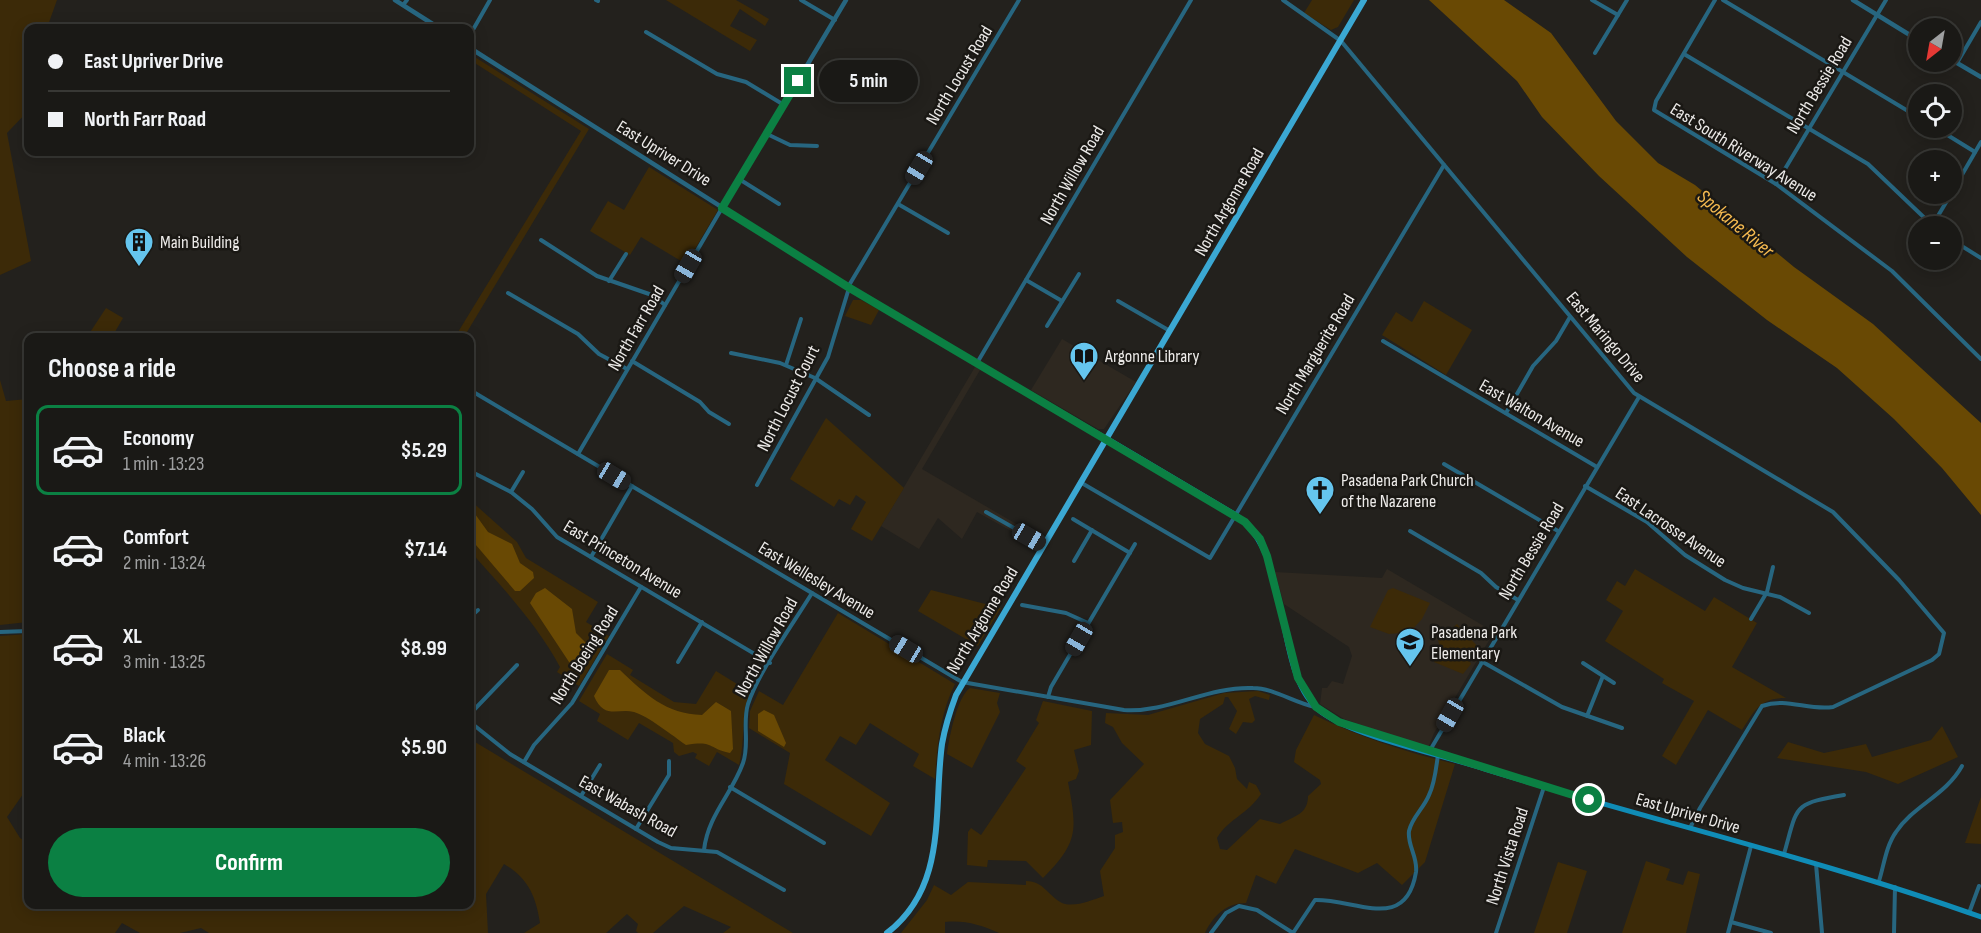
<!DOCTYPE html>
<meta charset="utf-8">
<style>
:root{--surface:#1a1916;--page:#23221f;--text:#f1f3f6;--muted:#9fa0a1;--line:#383835;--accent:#0b8043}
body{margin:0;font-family:"Sofia Sans Condensed",sans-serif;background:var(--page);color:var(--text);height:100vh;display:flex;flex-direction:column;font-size:22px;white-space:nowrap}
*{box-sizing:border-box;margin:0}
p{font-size:20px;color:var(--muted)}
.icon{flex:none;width:33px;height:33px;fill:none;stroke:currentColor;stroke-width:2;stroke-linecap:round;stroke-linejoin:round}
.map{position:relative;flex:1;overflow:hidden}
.details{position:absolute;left:24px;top:333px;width:450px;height:576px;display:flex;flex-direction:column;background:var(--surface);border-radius:12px;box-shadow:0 3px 15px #0003,0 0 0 2px var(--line)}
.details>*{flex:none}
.hud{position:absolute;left:24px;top:24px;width:450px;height:132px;border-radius:12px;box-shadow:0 3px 15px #0003,0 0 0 2px var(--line);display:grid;align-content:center;height:132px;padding:0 24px;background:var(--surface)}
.needle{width:39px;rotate:211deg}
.buttons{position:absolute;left:1908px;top:18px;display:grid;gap:12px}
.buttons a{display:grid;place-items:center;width:54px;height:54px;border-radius:50%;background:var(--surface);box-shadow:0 3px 15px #0003,0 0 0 2px var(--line);font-size:30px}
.end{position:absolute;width:27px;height:27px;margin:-14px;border:8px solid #0b8043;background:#fff;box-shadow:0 0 0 3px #fff}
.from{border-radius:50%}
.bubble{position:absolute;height:42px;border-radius:21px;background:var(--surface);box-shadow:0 3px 15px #0003,0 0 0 2px var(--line);font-size:20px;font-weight:700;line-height:42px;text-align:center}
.car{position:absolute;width:18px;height:36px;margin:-18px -9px;border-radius:8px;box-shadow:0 0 4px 2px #0007;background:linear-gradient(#222 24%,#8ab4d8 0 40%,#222 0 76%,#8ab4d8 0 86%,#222 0)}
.hud b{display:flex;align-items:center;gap:21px;height:57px;font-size:22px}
.hud b+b{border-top:2px solid var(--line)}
.hud i{width:15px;height:15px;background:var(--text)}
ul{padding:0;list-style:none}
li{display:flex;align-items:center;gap:18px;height:90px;margin:0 12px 9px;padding:0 12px;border:3px solid transparent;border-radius:12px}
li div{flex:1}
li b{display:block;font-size:22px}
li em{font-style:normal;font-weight:700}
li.selected{border-color:var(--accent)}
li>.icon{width:54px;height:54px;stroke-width:1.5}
h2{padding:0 24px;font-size:27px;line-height:72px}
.primary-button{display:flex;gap:12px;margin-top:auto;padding:12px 24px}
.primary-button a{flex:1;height:69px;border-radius:36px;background:var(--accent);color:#fff;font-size:24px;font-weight:700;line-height:69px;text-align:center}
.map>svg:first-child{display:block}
.built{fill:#2e2820}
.green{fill:#3c2a08}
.water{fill:#694904}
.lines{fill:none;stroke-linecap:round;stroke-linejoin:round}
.minor{stroke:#276680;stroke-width:4}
.tertiary{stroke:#276680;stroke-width:4.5}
.secondary{stroke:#108cb6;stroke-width:5}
.primary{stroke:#3ba8d3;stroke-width:6}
.route{stroke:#0b8043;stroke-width:8}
.labels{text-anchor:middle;stroke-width:5;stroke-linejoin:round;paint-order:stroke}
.street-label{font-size:18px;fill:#eceae8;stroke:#1a1814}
.poi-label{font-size:18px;fill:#eceae8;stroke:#1a1814;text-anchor:start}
.water-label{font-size:20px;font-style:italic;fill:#f5ba50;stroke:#1a1814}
</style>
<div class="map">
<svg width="1981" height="933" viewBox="0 0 1981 933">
<rect width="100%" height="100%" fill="#23211d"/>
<!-- built -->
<g class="built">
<polygon points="1062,339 1136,382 1104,429 1098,429 1031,390"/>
<polygon points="975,367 980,370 922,469 1042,539 1038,546 977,512 962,539 938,518 919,549 881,526"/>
<polygon points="1387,569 1494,632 1434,733 1428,748 1344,719 1320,704 1322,688 1327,688 1332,681 1343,684 1352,656 1349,647 1284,604 1275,572 1382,578"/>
</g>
<!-- green -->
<g class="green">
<polygon points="0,0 57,0 47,28 28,28 28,111 7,133 31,261 0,275"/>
<polygon points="666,0 736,0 769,19 765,26 740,9 730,26 757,40 750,51"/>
<polygon points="1312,0 1354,0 1338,27 1331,30 1304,13"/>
<polygon points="470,54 589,129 464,337 455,337 581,131 470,60"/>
<polygon points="649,167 718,210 686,264 641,237 630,255 590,231 608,201 624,210"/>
<polygon points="853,300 861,300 879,310 871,325 845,316"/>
<polygon points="1424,301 1472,330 1446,375 1382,335 1396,312 1412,322"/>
<polygon points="106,308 123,318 112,337 87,337"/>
<polygon points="0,380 6,401 28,399 28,622 0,625"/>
<polygon points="826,418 904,488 872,541 851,529 866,502 856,495 850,505 839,499 834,507 790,479"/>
<path d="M470,500L517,542L526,558L598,602L586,622L609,636L579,686L557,672L560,667C537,624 502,587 470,551Z"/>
<path d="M1635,569L1705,611L1714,597L1757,623L1732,667L1786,698C1760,698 1755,710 1742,730L1708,710L1676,765L1662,756L1694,701L1662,683L1664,679L1605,641L1623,611L1606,600L1617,581L1625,586Z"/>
<polygon points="1393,588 1430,603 1422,619 1410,632 1389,634 1370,627 1388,590"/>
<polygon points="931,590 1001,608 978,646 918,611"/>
<path d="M838,613L955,684C940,714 937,746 935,779L913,766L919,754L870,723L856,745L840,736L825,760L890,803L871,836L784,784L790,753L749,728L750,711L759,691L783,705Z"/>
<polygon points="1457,624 1479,648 1468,657 1471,664 1463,674 1434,662 1440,648 1438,640"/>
<path d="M28,634V787L7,817L20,838L28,843V904H470V739L793,933H723L731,927L684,906L653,933H638L636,931L638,924L627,914L606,933H524L540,923C536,896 528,878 504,864L486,894L488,933H209L201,928L180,933H140L122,923L115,933H0V636Z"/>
<path d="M607,654L633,670L630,675L674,702L696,704L716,671L750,692C740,716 746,740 739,765L717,752L709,766L695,758L697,754L693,752L679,756L674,752L673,743L639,723L628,740L597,721L600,714L579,701Z"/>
<path d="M970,688L1000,693L997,703L1000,712L972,768L947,754C949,738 957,697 970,688Z"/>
<path d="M1258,691L1270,695L1269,700L1255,696L1249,699L1255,720L1252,723L1243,722L1236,734L1229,729L1237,711L1228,697H1225L1223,704L1200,719L1198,733L1205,744L1229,756L1235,768L1237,779L1247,789L1249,782L1256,785L1261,794C1248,814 1228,819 1217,838L1220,849L1227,850L1260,819L1280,824C1295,816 1308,814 1308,796L1321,784L1320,780L1294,762L1296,750L1314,715C1360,737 1405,752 1455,764L1425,862L1402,885L1377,863L1358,873L1295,849L1276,884L1256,875L1246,903C1226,903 1213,916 1205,933H999C981,925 965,920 945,922V933H901L927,900L934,885L951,895L968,882L1026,885V881C1044,881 1048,896 1062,903C1074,908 1092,900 1104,896L1100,871L1115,848V835L1123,832L1122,822L1113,823L1110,800L1144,764L1122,743L1113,727L1105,723L1106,713L1148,715L1224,693Z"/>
<path d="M1043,701L1092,711L1091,745L1074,750L1079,771L1076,779L1068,782C1077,830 1079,842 1043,878L1026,861L988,860L987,867L967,865L968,832L971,828L981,835L1026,768L1016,761L1039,723L1036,720Z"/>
<polygon points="1942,726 1958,757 1898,784 1866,772 1777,758 1788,742 1824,753 1866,744 1872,757 1931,740"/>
<polygon points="1981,797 1981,844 1965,843"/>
<polygon points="1646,861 1670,869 1666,880 1683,885 1688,871 1700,874 1686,933 1622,933"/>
<polygon points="1558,862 1587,871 1567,933 1534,933"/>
</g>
<!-- water -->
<g class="water">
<polygon points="1429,0 1504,0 1551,33 1616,121 1658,163 1695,185 1794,267 1873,324 1981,423 1981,515 1942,468 1894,419 1837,368 1767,320 1687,257 1599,176 1542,117 1517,81"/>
<polygon points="470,507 488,532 512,544 520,563 533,572 534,578 520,591 515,591 470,538"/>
<polygon points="545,588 572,609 576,633 592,649 582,671 573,668 530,603 536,593"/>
<path d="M609,670H620C645,694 666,714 702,715L716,702L731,711L733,749L730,753C707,748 714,740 686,745C673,736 648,716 634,712C618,708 604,720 594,696Z"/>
<polygon points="764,710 774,715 786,743 784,747 758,731 758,714"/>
</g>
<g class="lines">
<!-- minor -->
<g class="minor">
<polyline points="596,0 598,1"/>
<polyline points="801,0 835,20"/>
<path d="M1283,0L1341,41L1634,393L1833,512L1899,580L1944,633L1939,654L1932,660L1833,707C1808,711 1787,697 1762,706L1700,808L1690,828"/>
<polyline points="1592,0 1618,15"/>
<polyline points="1715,0 1656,101 1654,110 1776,184 1892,271 1981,359"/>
<polyline points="1723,0 1918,117"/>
<polyline points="403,5 407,0"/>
<polyline points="646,32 717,74 746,82 784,105"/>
<polyline points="470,35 490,0"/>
<polyline points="1595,53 1627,0"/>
<polyline points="1684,54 1868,164 1933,226"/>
<polyline points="1957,63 1981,22"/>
<polyline points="1936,128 1975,152"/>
<polyline points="767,134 790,145 817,146"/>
<polyline points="739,179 779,204"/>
<polyline points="1776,184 1886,0"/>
<polyline points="1952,192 1981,142"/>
<polyline points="898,204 948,233"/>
<polyline points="1932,226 1951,194"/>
<polyline points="541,240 597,276 652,295 665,305"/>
<polyline points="1952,240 1981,258"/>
<polyline points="1026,280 1062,301"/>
<polyline points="609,281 626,254"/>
<polyline points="848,287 1019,0"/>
<polyline points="508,293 578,334 599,354 627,369"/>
<polyline points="1118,301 1170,331"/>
<polyline points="1047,326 1079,274"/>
<polyline points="1383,341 1597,467"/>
<polyline points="731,353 780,363 815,378 869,415"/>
<polyline points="632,361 700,402 709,412 729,424"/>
<polyline points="977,363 1191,0"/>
<polyline points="786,365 801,319"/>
<path d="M470,390L962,682L1124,710C1168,713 1208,686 1253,688C1273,688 1295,703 1315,707"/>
<polyline points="1506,413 1533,366 1556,341 1570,317"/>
<polyline points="578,454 722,208"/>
<polyline points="1444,464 1558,531"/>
<polyline points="470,471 511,492 532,509 557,537 770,663"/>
<polyline points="1080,482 1210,558 1444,165"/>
<polyline points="757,485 828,357 849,288"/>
<polyline points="1585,486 1647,522 1685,555 1725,580 1743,588 1780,597 1809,613"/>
<polyline points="511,492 523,472"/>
<polyline points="986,512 1044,545"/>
<polyline points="1073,519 1130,553"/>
<polyline points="1410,531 1481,573 1496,587 1518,600"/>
<polyline points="591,557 632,486"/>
<polyline points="1074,561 1092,530"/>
<polyline points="1022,605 1066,613 1088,623"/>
<polyline points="470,617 478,610"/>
<polyline points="1751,619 1767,592 1773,567"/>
<polyline points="0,632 28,631"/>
<polyline points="1481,661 1562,707 1622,728"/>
<polyline points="678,662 702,622"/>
<polyline points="1583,663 1614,683"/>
<polyline points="1048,697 1051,687 1135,544"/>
<polyline points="470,714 517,665"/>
<polyline points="1587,716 1603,676"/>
<polyline points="470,722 510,754 658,842 671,848 717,852 784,890"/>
<polyline points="1429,752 1639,397"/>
<polyline points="524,762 534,745 572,703 641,587"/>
<polyline points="730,787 824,843"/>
<polyline points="581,796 600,765"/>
<polyline points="636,829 669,775 669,761"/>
<path d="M704,850C708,815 732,794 743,763C750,743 742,724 748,704C759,671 793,624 812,593"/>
<path d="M1784,854C1798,805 1792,804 1844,795"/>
<polyline points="1816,864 1822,933"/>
<path d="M1879,881C1884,865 1886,846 1896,832C1913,806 1946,795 1962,766"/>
<polyline points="1969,913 1979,886"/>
<polyline points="1731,922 1771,933"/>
<path d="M1211,933L1226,913L1239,906L1257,910L1293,933L1315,900C1356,899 1406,933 1416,872C1418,857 1407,845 1409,831C1412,817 1424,808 1429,795C1435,783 1436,768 1438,755"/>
<polyline points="1496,933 1544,787"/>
<polyline points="1728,933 1751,846"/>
<polyline points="1894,933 1895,887"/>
</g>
<!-- tertiary -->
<g class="tertiary">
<polyline points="395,0 439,28"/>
<polyline points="1853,0 1918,40"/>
<polyline points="470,48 848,287 1106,438"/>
<polyline points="1952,60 1981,77"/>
<polyline points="722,208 846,0"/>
</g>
<!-- secondary -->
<path class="secondary" d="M1106,438L1236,515C1295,558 1271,674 1321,712C1355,737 1442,755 1485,769C1650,820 1819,859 1981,917"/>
<!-- primary -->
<path class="primary" d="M887,933C948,886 933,811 942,744C945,727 950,711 956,695L1364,0"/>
</g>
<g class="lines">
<!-- route -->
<polyline class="route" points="798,81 722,208 848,287 1245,522 1260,539 1267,556 1298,678 1316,707 1339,722 1589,800"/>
</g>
<!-- icons -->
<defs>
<g id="building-pin" transform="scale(1.5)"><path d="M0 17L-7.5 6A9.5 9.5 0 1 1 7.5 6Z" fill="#65c5ee" stroke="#1a1814"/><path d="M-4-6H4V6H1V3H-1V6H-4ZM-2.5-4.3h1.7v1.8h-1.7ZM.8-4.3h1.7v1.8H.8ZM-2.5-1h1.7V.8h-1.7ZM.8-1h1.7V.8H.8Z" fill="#111"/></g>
<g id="library-pin" transform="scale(1.5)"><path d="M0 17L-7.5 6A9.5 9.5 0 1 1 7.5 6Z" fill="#65c5ee" stroke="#1a1814"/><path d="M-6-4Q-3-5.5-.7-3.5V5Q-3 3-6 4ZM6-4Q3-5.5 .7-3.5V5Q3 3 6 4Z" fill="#111"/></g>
<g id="church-pin" transform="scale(1.5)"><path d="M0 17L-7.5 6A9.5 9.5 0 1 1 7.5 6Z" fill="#65c5ee" stroke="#1a1814"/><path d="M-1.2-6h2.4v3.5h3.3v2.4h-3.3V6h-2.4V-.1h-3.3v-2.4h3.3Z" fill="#111"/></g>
<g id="school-pin" transform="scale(1.5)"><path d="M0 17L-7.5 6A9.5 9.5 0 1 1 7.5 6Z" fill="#65c5ee" stroke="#1a1814"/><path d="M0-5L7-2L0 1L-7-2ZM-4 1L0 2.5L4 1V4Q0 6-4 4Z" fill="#111"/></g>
</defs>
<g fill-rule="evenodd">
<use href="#building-pin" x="139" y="242"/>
<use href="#library-pin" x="1084" y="356"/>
<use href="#church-pin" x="1320" y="490"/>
<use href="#school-pin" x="1410" y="642"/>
</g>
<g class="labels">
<!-- street labels -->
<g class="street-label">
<text transform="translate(959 75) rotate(-59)" y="6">North Locust Road</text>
<text transform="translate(1819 85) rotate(-59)" y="6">North Bessie Road</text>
<text transform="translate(1744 152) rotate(32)" y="6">East South Riverway Avenue</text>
<text transform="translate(664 153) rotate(32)" y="6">East Upriver Drive</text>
<text transform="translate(1072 175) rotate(-60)" y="6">North Willow Road</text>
<text transform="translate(1229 202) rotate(-60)" y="6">North Argonne Road</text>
<text transform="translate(636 328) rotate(-60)" y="6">North Farr Road</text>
<text transform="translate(1606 337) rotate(50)" y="6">East Maringo Drive</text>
<text transform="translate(1315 354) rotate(-59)" y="6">North Marguerite Road</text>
<text transform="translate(788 398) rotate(-63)" y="6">North Locust Court</text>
<text transform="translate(1532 413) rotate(30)" y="6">East Walton Avenue</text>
<text transform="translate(1671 527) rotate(34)" y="6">East Lacrosse Avenue</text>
<text transform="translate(1531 551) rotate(-59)" y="6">North Bessie Road</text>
<text transform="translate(623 559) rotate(31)" y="6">East Princeton Avenue</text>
<text transform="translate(817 580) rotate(31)" y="6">East Wellesley Avenue</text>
<text transform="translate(982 620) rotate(-59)" y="6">North Argonne Road</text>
<text transform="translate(766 647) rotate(-61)" y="6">North Willow Road</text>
<text transform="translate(584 655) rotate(-58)" y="6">North Boeing Road</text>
<text transform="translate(628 806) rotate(29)" y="6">East Wabash Road</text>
<text transform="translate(1688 813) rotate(16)" y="6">East Upriver Drive</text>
<text transform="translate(1507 856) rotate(-72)" y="6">North Vista Road</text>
</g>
<!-- poi labels -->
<g class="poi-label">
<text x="160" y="248">Main Building</text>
<text x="1105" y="362">Argonne Library</text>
<text x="1341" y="486">Pasadena Park Church<tspan x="1341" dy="21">of the Nazarene</tspan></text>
<text x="1431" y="638">Pasadena Park<tspan x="1431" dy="21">Elementary</tspan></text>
</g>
<!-- water labels -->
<g class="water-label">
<text transform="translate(1736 223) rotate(40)" y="7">Spokane River</text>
</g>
</g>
</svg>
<div class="buttons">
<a><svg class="needle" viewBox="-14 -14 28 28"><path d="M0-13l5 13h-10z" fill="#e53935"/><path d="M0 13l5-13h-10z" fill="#9fa0a1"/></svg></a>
<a><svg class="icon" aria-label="locate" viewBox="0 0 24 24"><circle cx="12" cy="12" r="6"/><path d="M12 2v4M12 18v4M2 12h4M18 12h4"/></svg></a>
<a>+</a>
<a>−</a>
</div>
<i class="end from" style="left:1589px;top:800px"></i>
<i class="end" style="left:798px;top:81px"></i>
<div class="bubble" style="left:819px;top:60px;width:99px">5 min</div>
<i class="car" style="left:919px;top:168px;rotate:211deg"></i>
<i class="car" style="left:688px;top:266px;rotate:210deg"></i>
<i class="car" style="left:614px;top:476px;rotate:121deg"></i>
<i class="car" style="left:1029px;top:537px;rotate:120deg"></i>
<i class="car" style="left:1079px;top:639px;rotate:210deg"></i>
<i class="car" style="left:906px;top:649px;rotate:301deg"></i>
<i class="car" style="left:1450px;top:715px;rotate:210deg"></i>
<div class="hud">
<b><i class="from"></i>East Upriver Drive</b>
<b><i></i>North Farr Road</b>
</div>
<section class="details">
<h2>Choose a ride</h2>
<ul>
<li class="selected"><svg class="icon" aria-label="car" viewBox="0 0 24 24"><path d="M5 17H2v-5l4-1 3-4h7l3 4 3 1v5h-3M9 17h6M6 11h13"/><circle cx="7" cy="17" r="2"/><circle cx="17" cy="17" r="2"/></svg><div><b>Economy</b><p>1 min · 13:23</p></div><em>$5.29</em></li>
<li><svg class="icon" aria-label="car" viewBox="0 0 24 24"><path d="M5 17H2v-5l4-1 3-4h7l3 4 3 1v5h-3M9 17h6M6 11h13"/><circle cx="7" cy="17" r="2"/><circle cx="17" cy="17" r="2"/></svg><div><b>Comfort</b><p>2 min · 13:24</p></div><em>$7.14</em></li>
<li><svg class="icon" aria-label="car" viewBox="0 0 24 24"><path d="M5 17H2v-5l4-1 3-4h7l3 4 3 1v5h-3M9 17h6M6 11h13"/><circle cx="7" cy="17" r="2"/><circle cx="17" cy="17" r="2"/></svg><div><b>XL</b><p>3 min · 13:25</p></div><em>$8.99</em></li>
<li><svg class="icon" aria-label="car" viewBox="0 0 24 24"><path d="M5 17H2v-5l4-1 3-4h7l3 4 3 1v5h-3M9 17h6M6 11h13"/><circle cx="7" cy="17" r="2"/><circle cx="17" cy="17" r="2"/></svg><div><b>Black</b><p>4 min · 13:26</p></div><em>$5.90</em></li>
</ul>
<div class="primary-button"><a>Confirm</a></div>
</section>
</div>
